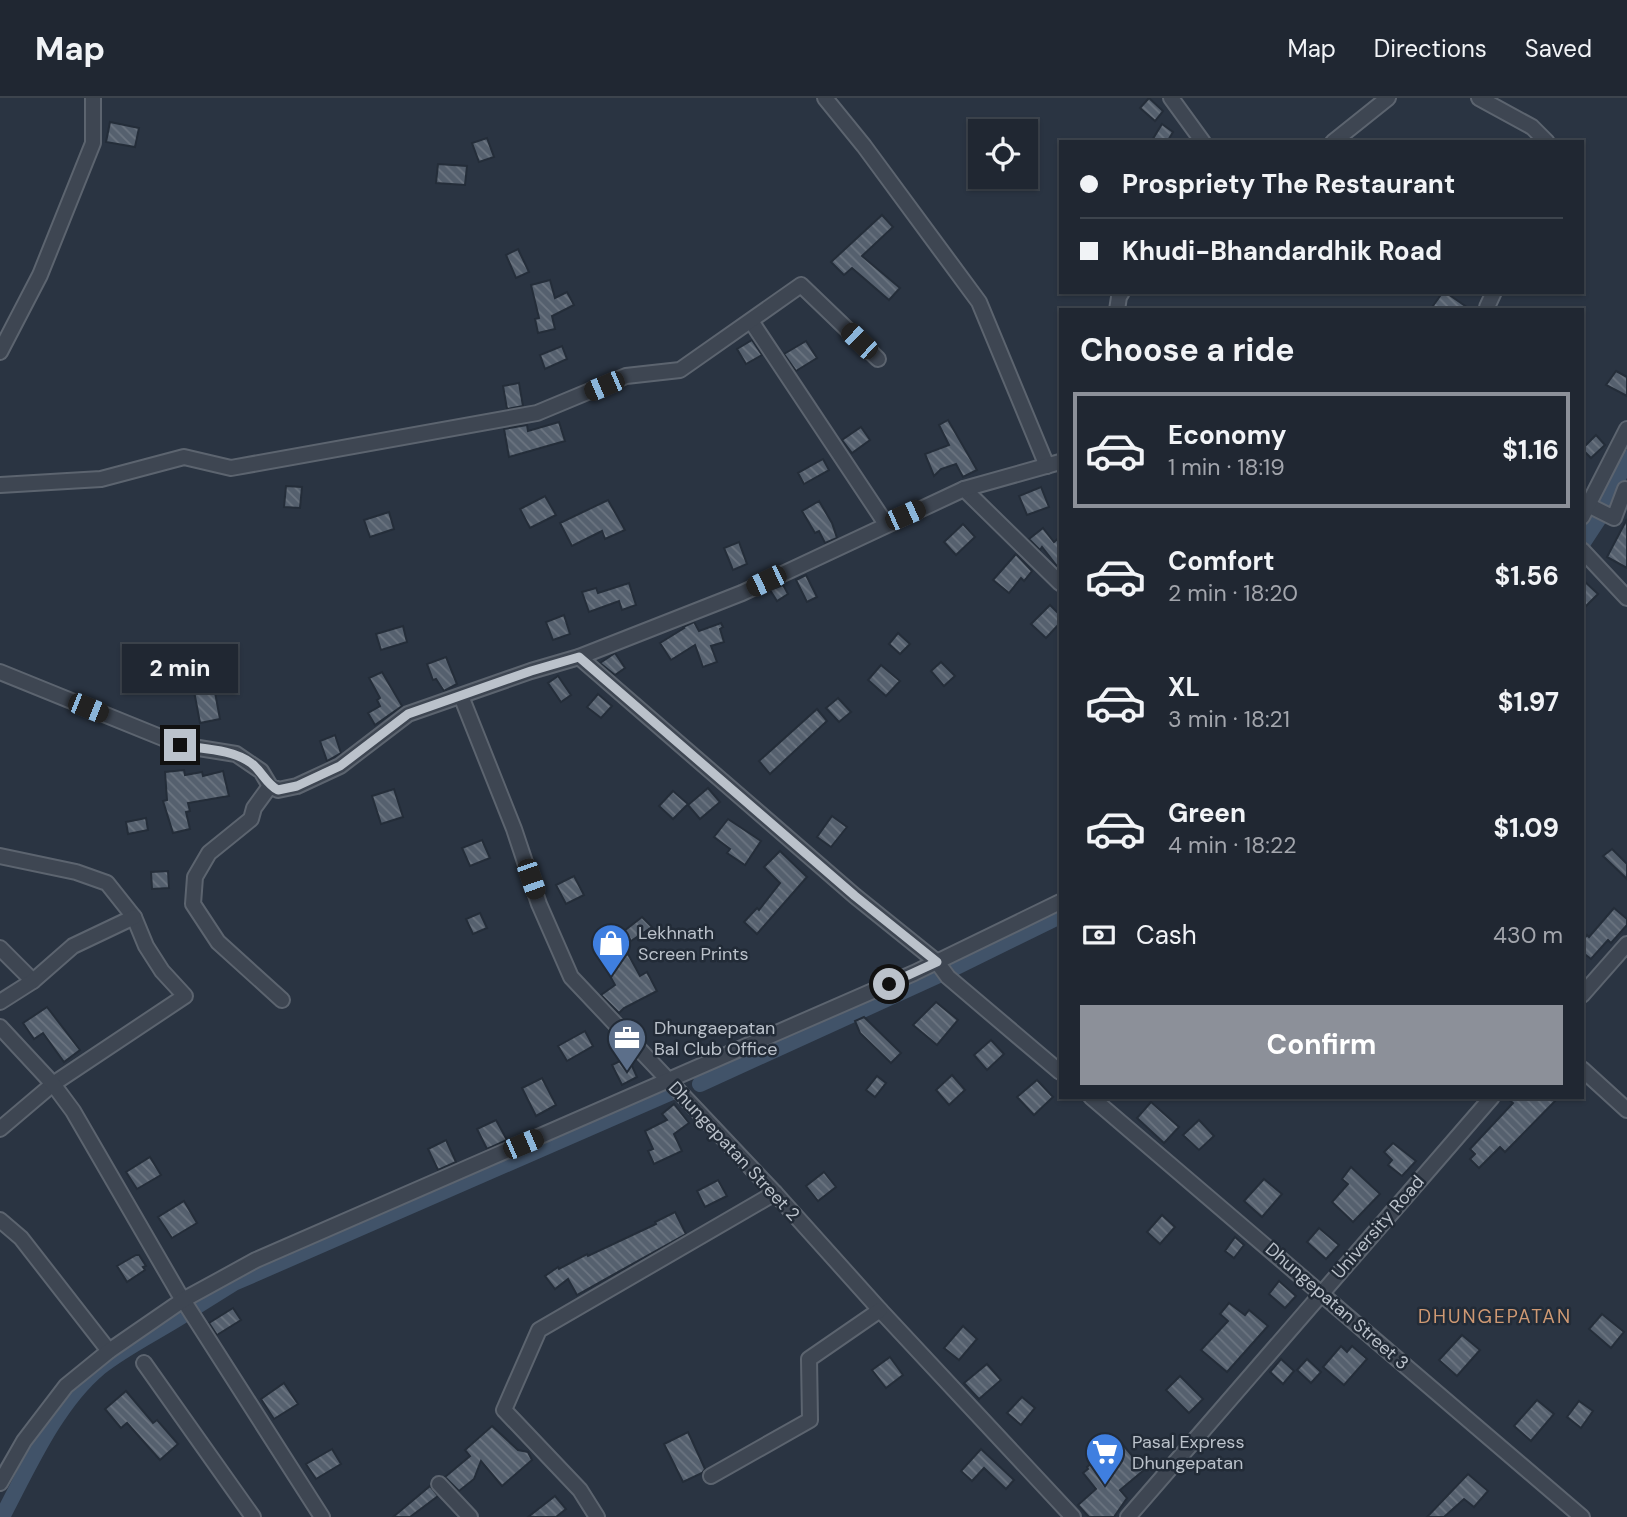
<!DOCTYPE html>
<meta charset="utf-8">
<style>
:root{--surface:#202732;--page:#282f3a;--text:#f1f3f6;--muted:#a2a5ac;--line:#3d444d;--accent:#8c9099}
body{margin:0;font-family:"DM Sans",sans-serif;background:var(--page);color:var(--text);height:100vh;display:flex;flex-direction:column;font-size:26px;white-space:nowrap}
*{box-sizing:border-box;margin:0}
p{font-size:23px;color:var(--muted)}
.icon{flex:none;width:38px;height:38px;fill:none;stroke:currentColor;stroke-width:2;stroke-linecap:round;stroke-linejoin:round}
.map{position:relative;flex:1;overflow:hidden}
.drawer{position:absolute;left:1059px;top:210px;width:525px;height:791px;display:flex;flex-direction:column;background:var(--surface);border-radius:0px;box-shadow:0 2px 5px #0004,0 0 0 2px var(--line)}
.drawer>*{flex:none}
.banner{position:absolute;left:1059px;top:42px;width:525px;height:154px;border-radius:0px;box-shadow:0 2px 5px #0004,0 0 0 2px var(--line);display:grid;align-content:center;height:154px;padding:0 21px;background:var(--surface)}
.fabs{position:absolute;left:968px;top:21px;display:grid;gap:14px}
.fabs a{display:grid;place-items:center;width:70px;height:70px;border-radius:0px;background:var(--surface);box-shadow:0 2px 5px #0004,0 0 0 2px var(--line);font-size:35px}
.end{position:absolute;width:32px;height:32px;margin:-16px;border:9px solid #bbc2cb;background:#111;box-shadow:0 0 0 4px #111}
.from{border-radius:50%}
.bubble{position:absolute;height:49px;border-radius:0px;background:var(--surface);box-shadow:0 2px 5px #0004,0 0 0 2px var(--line);font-size:23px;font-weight:700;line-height:49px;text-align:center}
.car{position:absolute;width:21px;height:42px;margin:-21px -10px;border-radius:9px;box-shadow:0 0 5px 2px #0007;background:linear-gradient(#222 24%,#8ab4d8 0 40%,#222 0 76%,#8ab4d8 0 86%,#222 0)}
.banner b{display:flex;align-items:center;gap:24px;height:66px;font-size:26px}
.banner b+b{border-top:2px solid var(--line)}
.banner i{width:18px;height:18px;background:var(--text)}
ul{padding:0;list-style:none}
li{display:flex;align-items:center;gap:21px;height:116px;margin:0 14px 10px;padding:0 7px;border:4px solid transparent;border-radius:0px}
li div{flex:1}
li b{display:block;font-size:26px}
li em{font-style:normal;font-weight:700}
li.selected{border-color:var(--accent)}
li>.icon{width:63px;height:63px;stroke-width:1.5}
h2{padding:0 21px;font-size:32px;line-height:84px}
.pay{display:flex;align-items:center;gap:18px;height:77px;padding:0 21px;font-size:26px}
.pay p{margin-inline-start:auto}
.cta{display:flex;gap:14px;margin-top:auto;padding:14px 21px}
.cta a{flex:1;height:80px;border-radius:0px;background:var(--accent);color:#fff;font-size:28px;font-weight:700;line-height:80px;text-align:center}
header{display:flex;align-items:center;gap:42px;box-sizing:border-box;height:98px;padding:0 35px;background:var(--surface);border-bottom:2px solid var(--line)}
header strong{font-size:33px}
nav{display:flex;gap:38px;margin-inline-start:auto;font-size:24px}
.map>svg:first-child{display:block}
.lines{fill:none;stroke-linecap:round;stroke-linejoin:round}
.canal{stroke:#415369;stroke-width:16}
.building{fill:url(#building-back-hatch);stroke:#242d39;stroke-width:2}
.minor-casing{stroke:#5c646f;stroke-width:18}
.minor{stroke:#3e4652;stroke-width:14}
.route{stroke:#bbc2cb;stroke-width:9}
.labels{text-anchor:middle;stroke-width:5;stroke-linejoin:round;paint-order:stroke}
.poi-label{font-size:18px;fill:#bbc2cb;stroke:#222b37;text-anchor:start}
.street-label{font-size:18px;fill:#bbc2cb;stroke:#222b37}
.neighbourhood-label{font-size:19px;letter-spacing:2px;fill:#cf9973;stroke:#222b37}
</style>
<header>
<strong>Map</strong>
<nav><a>Map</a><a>Directions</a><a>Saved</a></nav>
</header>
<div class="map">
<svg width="1627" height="1419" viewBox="0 0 1627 1419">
<defs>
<pattern id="building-back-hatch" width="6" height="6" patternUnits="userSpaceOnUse" patternTransform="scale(1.75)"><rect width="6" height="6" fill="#55606e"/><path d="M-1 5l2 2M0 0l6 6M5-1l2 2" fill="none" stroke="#6c7581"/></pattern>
</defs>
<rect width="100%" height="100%" fill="#2a3442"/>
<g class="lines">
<!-- canal -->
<g class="canal">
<polyline points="1582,446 1603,414 1627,360"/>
<polyline points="952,871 1060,818"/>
<polyline points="700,986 939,877"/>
<polyline points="194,1210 234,1185 672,994"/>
<path d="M2,1419C28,1370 56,1306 99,1270C124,1250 155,1235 182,1218"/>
</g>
</g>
<!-- building -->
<g class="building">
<polygon points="1149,0 1163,13 1155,23 1140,10"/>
<polygon points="110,24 139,30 135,49 106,44"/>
<polygon points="1162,26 1173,34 1167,44 1151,44"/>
<polygon points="487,40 494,59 479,64 472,45"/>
<polygon points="438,66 467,68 465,87 436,85"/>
<polygon points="882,117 893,129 862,158 900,190 889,202 852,170 844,177 831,164"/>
<polygon points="518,151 529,174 516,180 506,157"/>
<polygon points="550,182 555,200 567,194 574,207 552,218 555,231 538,235 535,221 539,220 531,187"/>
<polygon points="1443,194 1445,194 1471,212 1430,212"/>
<polygon points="752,242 762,257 746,266 737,251"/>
<polygon points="806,243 817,260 796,273 784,256"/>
<polygon points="562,248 567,261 545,271 540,257"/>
<polygon points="1616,273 1627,279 1627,298 1606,287"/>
<polygon points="519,285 523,308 507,311 503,288"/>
<polygon points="948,322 977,372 963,379 956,366 941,371 934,378 925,356 949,347 939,327"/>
<polygon points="559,324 565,343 509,359 504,331 527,327 528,333"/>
<polygon points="861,329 870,342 852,355 842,342"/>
<polygon points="1596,337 1605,347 1591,360 1582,351"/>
<polygon points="823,361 829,372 804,386 798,375"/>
<polygon points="286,388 302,389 300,410 284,409"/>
<polygon points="1041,389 1049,409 1027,417 1019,398"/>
<polygon points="545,398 556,417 530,430 520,411"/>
<polygon points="608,402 625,432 605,441 602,433 572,448 560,425"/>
<polygon points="819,403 832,425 837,440 825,445 819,433 815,435 802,413"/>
<polygon points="389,414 394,431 370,439 364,422"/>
<polygon points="1627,421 1627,470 1607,459"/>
<polygon points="963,426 975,439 956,457 944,444"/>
<polygon points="1043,430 1054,444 1060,439 1060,472 1042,449 1040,452 1029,441"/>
<polygon points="739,444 747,466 733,472 724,450"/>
<polygon points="1016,456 1032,473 1024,483 1021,480 1009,495 993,482"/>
<polygon points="806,477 817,499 807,504 796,482"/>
<polygon points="1582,481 1598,496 1582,512"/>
<polygon points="629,485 636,507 622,512 619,503 589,514 582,494 596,490 598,495"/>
<polygon points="783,487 788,496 777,503 770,492"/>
<polygon points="1050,507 1060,517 1060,525 1046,540 1031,526"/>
<polygon points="564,517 570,536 553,542 546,524"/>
<polygon points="694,524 699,533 721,525 723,529 720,531 724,544 711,548 717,564 703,569 695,547 671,562 660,545 684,530 683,529"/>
<polygon points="403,528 407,544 381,552 376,536"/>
<polygon points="898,535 910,546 900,556 889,546"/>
<polygon points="615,555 625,570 615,577 600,565"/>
<polygon points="446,559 457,586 444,593 436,581 433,582 427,566"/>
<polygon points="941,564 955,578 944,588 931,573"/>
<polygon points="881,567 900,583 886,598 868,582"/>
<polygon points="382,574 402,608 375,627 368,615 380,608 377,602 380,600 369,580"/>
<polygon points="558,578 571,597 561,604 548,585"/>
<polygon points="214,589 220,621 200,625 194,593"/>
<polygon points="598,596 612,608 601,620 587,609"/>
<polygon points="838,600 851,614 839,624 826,610"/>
<polygon points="817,611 827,623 770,676 759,663"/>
<polygon points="335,637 341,655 327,663 320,643"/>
<polygon points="184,672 185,677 202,674 203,678 223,673 229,698 188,705 190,713 186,714 190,731 173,735 163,703 167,702 165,674"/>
<polygon points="708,690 720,704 700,721 688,707"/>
<polygon points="394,691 403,719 381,726 372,698"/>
<polygon points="673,693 688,706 673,721 659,708"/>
<polygon points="832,718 847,729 831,749 817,739"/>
<polygon points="146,720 148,732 128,736 126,724"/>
<polygon points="728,721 761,743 745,767 727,755 730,751 714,739"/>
<polygon points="482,742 490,760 470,768 462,750"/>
<polygon points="1612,751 1627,766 1627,781 1603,758"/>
<polygon points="780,753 807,779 757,836 744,824 757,810 759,812 780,785 764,769"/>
<polygon points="168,773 169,790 152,791 151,774"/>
<polygon points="574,778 584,797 566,806 556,787"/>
<polygon points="1614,810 1627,821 1627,827 1611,845 1608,842 1591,861 1582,854 1582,843 1587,837 1589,839"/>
<polygon points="480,815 487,830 473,836 466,821"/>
<polygon points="642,819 652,829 631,843 624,833"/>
<polygon points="628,856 640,878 647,874 657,893 624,910 619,915 601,897 615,887 605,869"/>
<polygon points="936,904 958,922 937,947 913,927"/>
<polygon points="47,909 80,952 64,964 43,935 34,941 23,925"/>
<polygon points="864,919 901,955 891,965 860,935 855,923"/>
<polygon points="585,933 593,948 567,963 558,948"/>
<polygon points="991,942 1004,956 987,972 974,957"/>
<polygon points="628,959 637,979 622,987 612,967"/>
<polygon points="952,977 965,992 949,1007 936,992"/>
<polygon points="877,978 886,985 875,999 866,992"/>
<polygon points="542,980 556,1007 536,1018 522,990"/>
<polygon points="1037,982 1053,999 1034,1017 1017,999"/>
<polygon points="1506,999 1559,999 1505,1054 1500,1049 1479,1070 1470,1061 1475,1056 1470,1051 1513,1005"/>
<polygon points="1151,1004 1179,1029 1164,1045 1137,1020"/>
<polygon points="674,1006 689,1025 674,1036 682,1053 654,1066 648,1053 653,1051 645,1033 667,1022 662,1016"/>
<polygon points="496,1022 507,1042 487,1051 477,1031"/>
<polygon points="1199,1022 1214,1038 1199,1052 1183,1037"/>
<polygon points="446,1042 456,1064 438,1072 428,1051"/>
<polygon points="1393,1045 1416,1063 1402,1078 1388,1067 1392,1062 1384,1054"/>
<polygon points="150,1059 161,1077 137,1091 126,1074"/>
<polygon points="1351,1069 1380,1096 1353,1124 1332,1104 1348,1086 1342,1081"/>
<polygon points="824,1074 836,1089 818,1103 806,1088"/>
<polygon points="1264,1081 1282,1096 1262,1119 1244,1103"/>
<polygon points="718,1082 727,1098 705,1109 697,1093"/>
<polygon points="184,1103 197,1125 172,1140 158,1119"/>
<polygon points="675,1114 686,1136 577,1197 568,1181 555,1191 545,1178 558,1169 559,1171 587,1156 588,1158 656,1126 655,1124"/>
<polygon points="1162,1117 1175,1129 1160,1146 1147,1134"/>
<polygon points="1319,1130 1339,1147 1326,1161 1307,1144"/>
<polygon points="1235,1139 1244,1147 1234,1160 1225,1153"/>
<polygon points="136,1157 139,1157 146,1168 143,1169 145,1172 127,1184 117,1168"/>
<polygon points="1279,1183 1296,1198 1285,1210 1269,1196"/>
<polygon points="1229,1205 1245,1217 1249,1212 1268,1228 1227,1274 1201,1252 1228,1223 1220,1216"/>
<polygon points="233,1210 241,1222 217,1237 209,1225"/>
<polygon points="1602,1216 1624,1234 1611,1250 1589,1231"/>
<polygon points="963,1228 977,1241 959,1262 944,1250"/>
<polygon points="1462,1237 1480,1252 1457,1278 1439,1262"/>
<polygon points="1341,1248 1347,1254 1352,1248 1367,1261 1344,1287 1323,1269"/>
<polygon points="890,1259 903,1277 886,1290 872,1272"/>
<polygon points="1281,1261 1294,1273 1283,1286 1270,1274"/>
<polygon points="1307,1261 1321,1274 1311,1285 1297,1272"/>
<polygon points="987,1266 1001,1282 979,1301 964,1285"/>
<polygon points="1180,1278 1203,1301 1189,1315 1166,1292"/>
<polygon points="284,1285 298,1306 274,1321 261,1301"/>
<polygon points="126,1293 153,1325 157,1322 178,1346 160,1362 127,1325 121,1330 105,1311"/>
<polygon points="1022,1299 1035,1310 1021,1327 1007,1315"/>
<polygon points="1537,1302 1554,1316 1531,1343 1514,1328"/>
<polygon points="1579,1303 1593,1313 1581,1330 1567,1319"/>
<polygon points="492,1328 518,1352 528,1354 532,1362 502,1388 481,1363 474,1381 459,1393 445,1379 470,1358 465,1352"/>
<polygon points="688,1334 705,1371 702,1375 683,1384 664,1346"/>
<polygon points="1119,1342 1144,1372 1120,1392 1127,1400 1114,1419 1089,1419 1078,1407 1096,1391 1083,1375 1088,1371 1087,1369"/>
<polygon points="332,1351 341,1366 316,1381 306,1366"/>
<polygon points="981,1351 1014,1382 1006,1391 984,1370 972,1383 961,1373"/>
<polygon points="1468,1376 1488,1393 1474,1409 1464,1401 1444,1419 1427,1419"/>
<polygon points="430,1388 438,1398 410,1419 393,1419"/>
<polygon points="555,1398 566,1411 556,1419 528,1419"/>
</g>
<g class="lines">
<!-- minor casing -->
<g class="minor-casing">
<g id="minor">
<polyline points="825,0 864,48 979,204 1047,368"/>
<polyline points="1171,0 1203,44"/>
<polyline points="1479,0 1532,29 1547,44"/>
<polyline points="1333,44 1388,0"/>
<polyline points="1117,212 1119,199 1122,194"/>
<polyline points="1488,212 1487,209 1494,194"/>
<polyline points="751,223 886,426"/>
<polyline points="0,254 40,177 93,45 93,0"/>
<polyline points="0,387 101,381 184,359 231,370 537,315 626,278 680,272 801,187 878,261"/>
<polyline points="964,391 1060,485"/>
<polyline points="1588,407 1614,420 1625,391 1627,392"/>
<polyline points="1582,419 1627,331"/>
<polyline points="1582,452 1627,500"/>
<polyline points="579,559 855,798 937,864 948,879 1060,974"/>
<polyline points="0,574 180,647 236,656 261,673 270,688 278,692 297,688 340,668 408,616 531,573 579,559 742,495 964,391 1060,364"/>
<polyline points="461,598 514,731 539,806 571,879 775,1095 880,1212 1073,1419"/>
<polyline points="270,688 254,710 251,721 209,755 195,779 193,806 218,844 282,902"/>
<polyline points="0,758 76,774 107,785 134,819 146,848 162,873 185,898 53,986 0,1031"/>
<polyline points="0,850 33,883"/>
<polyline points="1582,897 1627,846"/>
<polyline points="0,904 33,883 73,848 134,819"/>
<polyline points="0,929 53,986 73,1013 178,1194 322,1419"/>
<polyline points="1582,971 1627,1012"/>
<polyline points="1091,999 1582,1419"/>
<polyline points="0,1122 21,1140 109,1253"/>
<polyline points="144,1265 253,1419"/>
<polyline points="711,1378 810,1322 809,1261 880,1212"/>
<polyline points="0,1385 24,1343 66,1288 109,1253 183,1202 256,1162 914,875 1060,804"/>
<polyline points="439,1386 470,1419"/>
<polyline points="597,1419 580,1392 504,1312 539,1232 775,1095"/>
<polyline points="1128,1419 1492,999"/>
</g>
</g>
<!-- minor -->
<use href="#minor" class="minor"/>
</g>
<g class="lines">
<!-- route -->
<path class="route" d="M180,647C203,651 232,651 251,665C262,673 266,686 278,692L297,688L340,668L408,616L531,573L579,559L855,798L937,864L889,886"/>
</g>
<!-- icons -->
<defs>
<g id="shop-pin" transform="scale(2.0125)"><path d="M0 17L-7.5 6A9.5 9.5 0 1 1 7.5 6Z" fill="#3f7fe0" stroke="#222b37"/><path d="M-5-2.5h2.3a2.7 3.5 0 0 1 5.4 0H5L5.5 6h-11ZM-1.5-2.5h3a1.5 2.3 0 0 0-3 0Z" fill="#fff"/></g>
<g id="office-pin" transform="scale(2.0125)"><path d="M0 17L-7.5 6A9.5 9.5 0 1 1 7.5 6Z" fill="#5c6f8a" stroke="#222b37"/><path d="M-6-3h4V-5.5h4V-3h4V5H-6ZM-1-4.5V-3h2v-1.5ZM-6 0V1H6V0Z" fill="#fff"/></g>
<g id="supermarket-pin" transform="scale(2.0125)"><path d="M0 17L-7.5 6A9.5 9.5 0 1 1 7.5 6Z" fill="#3f7fe0" stroke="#222b37"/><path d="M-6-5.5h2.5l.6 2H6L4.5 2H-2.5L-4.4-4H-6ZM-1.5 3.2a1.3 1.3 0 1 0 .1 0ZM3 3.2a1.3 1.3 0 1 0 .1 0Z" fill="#fff"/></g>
</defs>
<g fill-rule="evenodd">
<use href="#shop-pin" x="611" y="845"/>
<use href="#office-pin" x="627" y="940"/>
<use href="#supermarket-pin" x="1105" y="1354"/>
</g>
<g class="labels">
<!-- poi labels -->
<g class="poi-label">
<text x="638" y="841">Lekhnath<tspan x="638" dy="21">Screen Prints</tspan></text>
<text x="654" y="936">Dhungaepatan<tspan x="654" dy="21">Bal Club Office</tspan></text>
<text x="1132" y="1350">Pasal Express<tspan x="1132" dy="21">Dhungepatan</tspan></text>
</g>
<!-- street labels -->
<g class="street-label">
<text transform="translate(734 1053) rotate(47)" y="6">Dhungepatan Street 2</text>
<text transform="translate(1378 1129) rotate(-49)" y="6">University Road</text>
<text transform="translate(1337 1208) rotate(41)" y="6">Dhungepatan Street 3</text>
</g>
<!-- neighbourhood labels -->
<g class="neighbourhood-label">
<text x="1495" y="1225">DHUNGEPATAN</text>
</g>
</g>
</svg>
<div class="fabs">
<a><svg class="icon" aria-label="locate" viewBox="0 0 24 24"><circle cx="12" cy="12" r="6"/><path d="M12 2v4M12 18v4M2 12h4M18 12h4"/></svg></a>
</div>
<i class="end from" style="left:889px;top:886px"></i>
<i class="end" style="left:180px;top:647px"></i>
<div class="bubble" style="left:122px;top:546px;width:116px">2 min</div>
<i class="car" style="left:859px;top:243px;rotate:314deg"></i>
<i class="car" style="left:604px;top:288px;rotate:247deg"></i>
<i class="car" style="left:905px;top:417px;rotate:66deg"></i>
<i class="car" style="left:766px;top:483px;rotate:244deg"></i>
<i class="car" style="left:88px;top:610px;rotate:112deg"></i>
<i class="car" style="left:531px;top:781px;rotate:161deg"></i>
<i class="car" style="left:523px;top:1046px;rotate:67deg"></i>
<div class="banner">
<b><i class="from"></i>Prospriety The Restaurant</b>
<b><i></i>Khudi-Bhandardhik Road</b>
</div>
<section class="drawer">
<h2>Choose a ride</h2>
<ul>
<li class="selected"><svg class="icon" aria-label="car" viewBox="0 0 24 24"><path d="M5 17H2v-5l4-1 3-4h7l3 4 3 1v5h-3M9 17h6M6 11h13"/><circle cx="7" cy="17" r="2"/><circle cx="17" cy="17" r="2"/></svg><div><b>Economy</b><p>1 min · 18:19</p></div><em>$1.16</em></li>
<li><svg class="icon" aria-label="car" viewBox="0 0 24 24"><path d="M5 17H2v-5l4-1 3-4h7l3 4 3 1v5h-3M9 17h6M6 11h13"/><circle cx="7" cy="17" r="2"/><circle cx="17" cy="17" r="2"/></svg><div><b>Comfort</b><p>2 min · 18:20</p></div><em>$1.56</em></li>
<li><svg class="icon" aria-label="car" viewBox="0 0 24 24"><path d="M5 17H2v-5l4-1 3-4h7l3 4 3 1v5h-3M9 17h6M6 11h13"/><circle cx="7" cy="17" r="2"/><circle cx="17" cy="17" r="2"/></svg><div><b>XL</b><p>3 min · 18:21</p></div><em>$1.97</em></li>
<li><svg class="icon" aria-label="car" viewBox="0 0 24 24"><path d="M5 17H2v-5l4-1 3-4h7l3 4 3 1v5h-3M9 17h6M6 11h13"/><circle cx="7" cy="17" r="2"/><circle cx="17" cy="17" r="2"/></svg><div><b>Green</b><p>4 min · 18:22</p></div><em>$1.09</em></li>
</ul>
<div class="pay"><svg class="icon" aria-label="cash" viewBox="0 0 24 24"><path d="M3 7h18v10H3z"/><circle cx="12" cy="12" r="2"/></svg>Cash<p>430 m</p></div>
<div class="cta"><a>Confirm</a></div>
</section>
</div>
